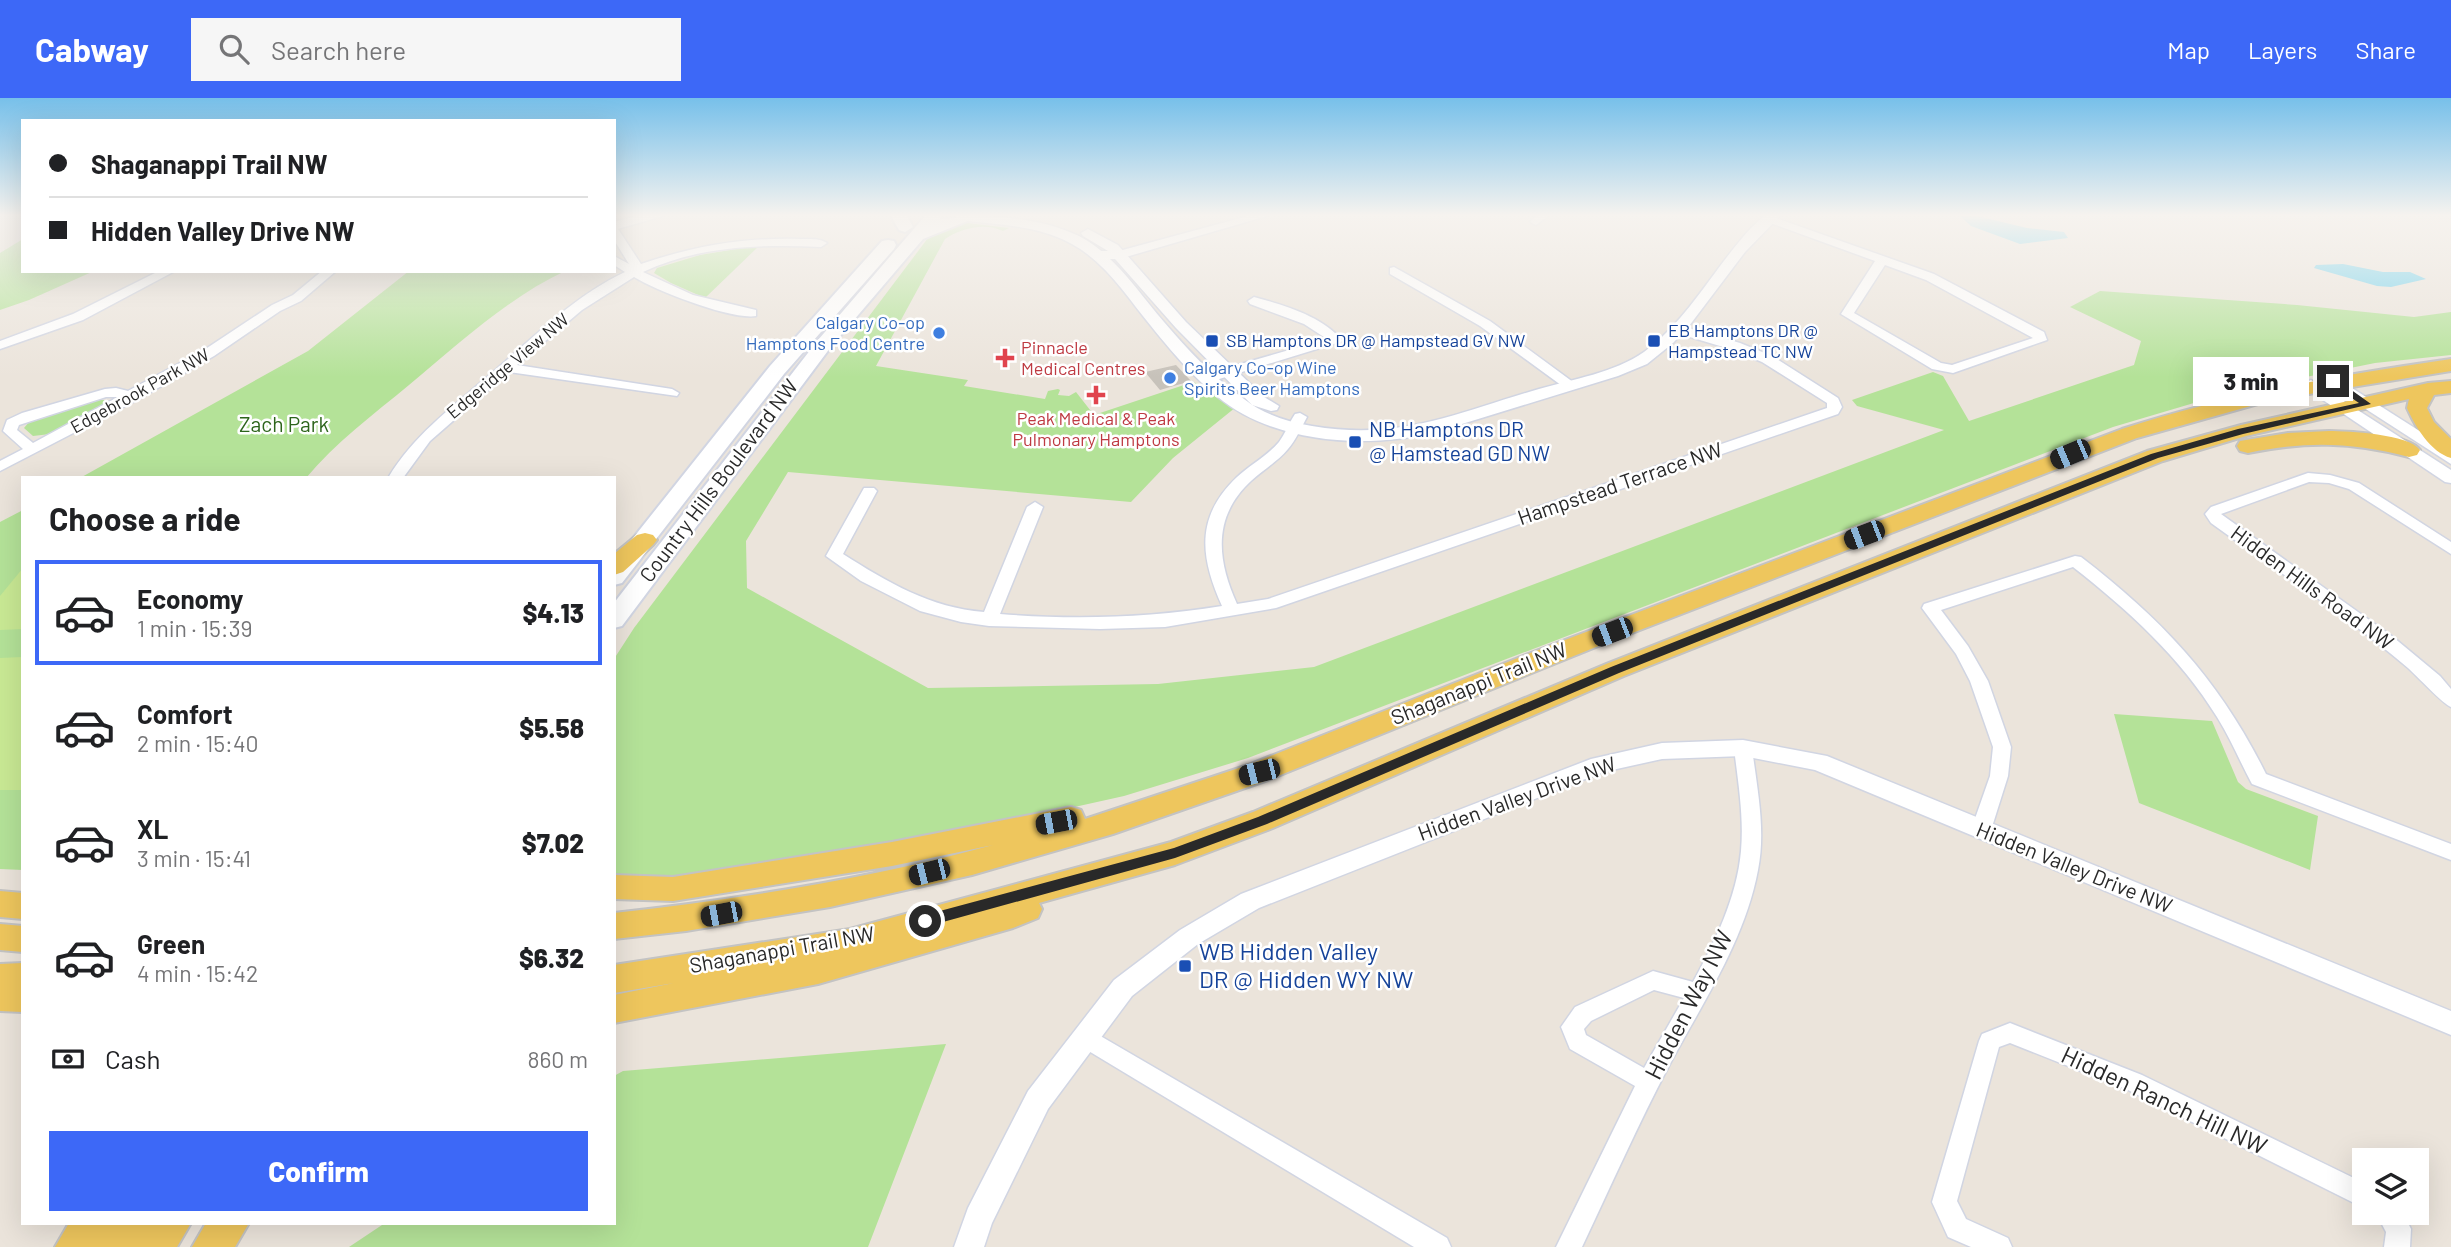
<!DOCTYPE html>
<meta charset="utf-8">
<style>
:root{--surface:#fff;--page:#f6f6f6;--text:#202124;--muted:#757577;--line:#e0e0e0;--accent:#3d68f7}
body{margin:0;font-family:Barlow,sans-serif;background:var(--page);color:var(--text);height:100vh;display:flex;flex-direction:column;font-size:26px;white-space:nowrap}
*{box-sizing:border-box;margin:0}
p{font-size:23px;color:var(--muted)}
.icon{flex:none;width:38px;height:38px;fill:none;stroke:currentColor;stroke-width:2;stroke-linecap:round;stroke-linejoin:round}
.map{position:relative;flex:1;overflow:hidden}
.side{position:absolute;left:21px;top:378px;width:595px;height:749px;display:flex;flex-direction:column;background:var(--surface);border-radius:0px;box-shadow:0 7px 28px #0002}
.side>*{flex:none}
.guide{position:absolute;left:21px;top:21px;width:595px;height:154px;border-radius:0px;box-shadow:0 7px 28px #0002;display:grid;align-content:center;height:154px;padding:0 28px;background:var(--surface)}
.tools{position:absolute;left:2352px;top:1050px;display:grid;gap:14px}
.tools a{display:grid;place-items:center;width:77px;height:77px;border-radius:0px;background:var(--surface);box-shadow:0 7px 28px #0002;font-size:35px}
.end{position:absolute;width:32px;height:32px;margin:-16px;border:9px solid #292929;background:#fff;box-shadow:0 0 0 4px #fff}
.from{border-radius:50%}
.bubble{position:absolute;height:49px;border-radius:0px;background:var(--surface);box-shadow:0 7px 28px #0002;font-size:23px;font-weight:800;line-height:49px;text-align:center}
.car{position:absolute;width:21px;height:42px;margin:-21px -10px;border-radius:9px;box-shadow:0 0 5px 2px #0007;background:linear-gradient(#222 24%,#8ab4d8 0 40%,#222 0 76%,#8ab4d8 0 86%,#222 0)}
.guide b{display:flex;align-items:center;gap:24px;height:66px;font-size:26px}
.guide b+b{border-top:2px solid var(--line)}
.guide i{width:18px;height:18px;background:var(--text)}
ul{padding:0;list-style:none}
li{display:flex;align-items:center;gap:21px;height:105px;margin:0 14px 10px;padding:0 14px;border:4px solid transparent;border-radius:0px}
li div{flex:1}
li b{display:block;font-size:26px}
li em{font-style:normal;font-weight:800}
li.current{border-color:var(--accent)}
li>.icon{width:63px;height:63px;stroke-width:1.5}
h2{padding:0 28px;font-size:32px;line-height:84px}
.pay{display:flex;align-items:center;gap:18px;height:77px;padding:0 28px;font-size:26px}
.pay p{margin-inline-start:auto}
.action{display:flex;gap:14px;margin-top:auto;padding:14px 28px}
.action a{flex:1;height:80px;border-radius:0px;background:var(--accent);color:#fff;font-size:28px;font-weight:800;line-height:80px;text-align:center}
header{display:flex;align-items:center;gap:42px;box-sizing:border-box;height:98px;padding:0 35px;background:var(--accent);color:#fff}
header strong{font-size:33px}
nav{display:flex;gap:38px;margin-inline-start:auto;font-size:24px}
.search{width:490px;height:63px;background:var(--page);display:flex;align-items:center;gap:18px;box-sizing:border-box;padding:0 24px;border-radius:0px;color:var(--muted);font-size:26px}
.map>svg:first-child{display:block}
.green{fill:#b4e298}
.pitch{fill:#c9e994}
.water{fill:#6fd1ed}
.building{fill:#c7c2ba}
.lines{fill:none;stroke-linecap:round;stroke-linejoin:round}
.minor-casing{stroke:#d1d5e2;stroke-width:3}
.tertiary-casing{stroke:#d1d5e2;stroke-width:3}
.secondary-casing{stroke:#d1d5e2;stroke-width:4}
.primary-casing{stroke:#c3c3c3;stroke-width:4}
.minor{fill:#fff;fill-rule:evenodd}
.tertiary{fill:#fff;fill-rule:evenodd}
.secondary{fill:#fff;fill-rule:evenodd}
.primary{fill:#eec65d;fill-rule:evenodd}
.route{fill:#292929}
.shop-dot{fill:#3f7fe0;stroke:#fff;stroke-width:2.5}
.transit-dot{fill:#1a4fb4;stroke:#fff;stroke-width:2.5}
.health-dot{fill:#e0444e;stroke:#fff;stroke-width:2.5}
.labels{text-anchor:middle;stroke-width:5;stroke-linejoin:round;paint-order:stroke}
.far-shop-label{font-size:18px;fill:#366cbe;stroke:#fff;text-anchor:end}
.far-transit-label{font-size:18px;fill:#164399;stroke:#fff;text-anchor:start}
.far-health-label{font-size:18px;fill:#be3a42;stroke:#fff;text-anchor:start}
.far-street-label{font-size:18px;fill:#292929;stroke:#fff}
.park-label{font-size:21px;fill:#2d651b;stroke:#fff}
.transit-label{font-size:21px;fill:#164399;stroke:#fff;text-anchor:start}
.street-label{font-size:21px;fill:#292929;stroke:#fff}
.near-transit-label{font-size:24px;fill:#164399;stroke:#fff;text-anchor:start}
.near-street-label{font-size:24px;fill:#292929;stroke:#fff}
</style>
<header>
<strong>Cabway</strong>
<div class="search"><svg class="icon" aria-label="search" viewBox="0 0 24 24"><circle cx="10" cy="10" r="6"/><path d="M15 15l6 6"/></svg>Search here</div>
<nav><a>Map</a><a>Layers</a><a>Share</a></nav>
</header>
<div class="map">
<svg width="2451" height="1149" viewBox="0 0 2451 1149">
<rect width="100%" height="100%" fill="#ebe4db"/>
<!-- green -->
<g class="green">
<path d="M959,124L1009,130L1003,133C985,124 961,130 945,141L876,268L968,282L964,288L1045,301L1048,293L1058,291L1060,292L1058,297L1069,298L1076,294L1094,317L1193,284L1213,292L1236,309L1173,360L1131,404L788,374L746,443L747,490L928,590L1158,586L1314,569L1944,332L1857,308L1852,302L1933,274L1943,278L1969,323L2134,267L2141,243L2070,209L2100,193L2297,207L2414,219L2451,214V257L2375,265L2231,294L2113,329L1248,660L1124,698L957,735L688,777L614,780V561L634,530L928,140Z"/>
<polygon points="23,141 23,173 94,173 29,202 0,212 0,155"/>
<polygon points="760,147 705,200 671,185 654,175 657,170 700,157"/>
<path d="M409,173H565C508,200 458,246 409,287C374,316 335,345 306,380H80L308,253Z"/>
<polygon points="98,302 106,302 107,305 50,336 33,338 24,330 30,323"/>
<polygon points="23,412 23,772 0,771 0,424"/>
<polygon points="2114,616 2212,623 2238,684 2246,691 2318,718 2310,772 2139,705"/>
<polygon points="946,946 868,1149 349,1149 385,1125 614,1125 614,978 623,973"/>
</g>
<!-- pitch -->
<g class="pitch">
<polygon points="23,470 23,531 0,532 0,498"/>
<polygon points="23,559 23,692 0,692 0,560"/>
</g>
<!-- water -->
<g class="water">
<polygon points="1960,118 1977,118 2027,130 2064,134 2068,140 2020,146 1971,128"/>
<polygon points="2343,166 2383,174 2410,174 2426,181 2391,189 2377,188 2314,170 2316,167"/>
</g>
<!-- building -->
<polygon class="building" points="1176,267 1191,283 1160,292 1145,274"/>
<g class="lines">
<!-- minor casing -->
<g class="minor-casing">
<g id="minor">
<polygon points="1248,118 1267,118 1119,161 1099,161 1093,157 1099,153 1119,153"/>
<polygon points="1536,118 1548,118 1536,127 1530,124"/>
<path d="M1765,119H1773L1934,176L2044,234L2047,242L1953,275L1932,271L1841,216L1875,163L1765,123ZM1885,167L1926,182L2033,240L1952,267L1941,265L1854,215Z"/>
<path d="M614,130L618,131L641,166C693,148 746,139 801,141C810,141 820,140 827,145L821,149C761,146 698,148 643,174L693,197L756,212V218C731,222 657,193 634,179L582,212L517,267L672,291L679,295L677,298L509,274L430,343L403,380H388C413,338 449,312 485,281C530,243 572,199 625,174L614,167V158L629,166L614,142Z"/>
<polygon points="1394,169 1490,223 1577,287 1575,290 1565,290 1480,228 1390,176 1390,170"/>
<polygon points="159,173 175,173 83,222 0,251 0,243 73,216"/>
<path d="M322,173H336L301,203L280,213L214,258L137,302L0,373V363L23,351L3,333L7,322L22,315L105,291L116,290L128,293L204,252L272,207L293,197ZM106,299H118L33,345L17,332L19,327Z"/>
<path d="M1254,199C1284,207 1322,218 1343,243L1216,282H1206V276L1327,241L1304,226L1250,206L1248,203Z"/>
<path d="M1678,227L1740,245L1772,258L1838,300L1842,309L1838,316L1276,510L1165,529L1100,531L989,528L961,524L920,513L861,483L826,458L864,390H874L877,393L843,456C887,484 931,510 984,514L1027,409L1035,404L1043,409L1000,516C1074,522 1148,520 1222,508C1200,459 1195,419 1237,379C1250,367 1267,358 1279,344C1285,336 1289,325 1295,316L1300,315L1307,319C1301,330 1296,342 1288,351C1277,364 1263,372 1251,383C1212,419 1217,462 1237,506L1268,501L1827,310V305L1762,264L1730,251L1673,234V228Z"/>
<path d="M2308,375L2330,377L2359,385L2451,444V456L2349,391L2329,385L2309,384L2221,416L2393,539L2440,578L2451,591V609C2444,607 2417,578 2408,570C2346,517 2277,473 2211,425L2205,416L2211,409Z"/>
<path d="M2075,458L2081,459C2163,522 2220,583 2266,676L2451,746V762L2252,686C2240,664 2231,641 2217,619C2180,559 2128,512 2073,469L1941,512L1968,548L1988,583L2011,649L2008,678L1991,732L1988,737L1981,740L1974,737L1971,732L1990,678L1993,649L1970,583L1956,556L1922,510L1924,506Z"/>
<path d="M1743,643L1750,645L1752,650C1757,690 1766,732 1758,772C1745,842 1703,904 1670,966C1638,1026 1611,1088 1582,1149H1556L1635,988L1570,951L1561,929L1575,909L1653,873L1693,884C1715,844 1737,799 1741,753C1744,718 1738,684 1734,650L1736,645ZM1654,892L1684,900L1644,970L1586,937L1584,931L1591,923Z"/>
<polygon points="2010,925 2142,977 2364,1085 2364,1110 2126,991 2010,945 1999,949 1957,1103 1966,1121 2008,1140 2012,1149 1971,1149 1948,1139 1932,1104 1979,943 1982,936"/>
<polygon points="1085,929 1447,1140 1451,1149 1414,1149 1077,946 1074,939 1077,932"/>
<polygon points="2376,1115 2403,1115 2411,1131 2410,1149 2384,1149 2386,1134"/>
</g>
</g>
<!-- tertiary casing -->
<g class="tertiary-casing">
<g id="tertiary">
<polygon points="637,118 663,118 614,132 614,124"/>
<path d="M954,118C997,118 1040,119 1079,138C1115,157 1138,194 1164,224C1188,252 1214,280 1244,301C1263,316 1288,324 1312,328C1402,343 1456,315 1539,291C1573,281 1614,275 1644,254C1688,222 1714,170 1751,130L1764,118H1780L1745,154L1689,228L1673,245L1647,266L1618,278L1436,334C1375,349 1300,347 1243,316C1208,297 1176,259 1151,228C1127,199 1105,163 1070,145C1037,127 997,127 961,122Z"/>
<polygon points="1088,131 1118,147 1186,224 1264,299 1279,308 1277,312 1271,313 1252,307 1176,230 1108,153 1083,138 1081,135"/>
<polygon points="2333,278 2451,353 2451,366 2327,286 2325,283"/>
<polygon points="2311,282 2451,372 2451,385 2445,384 2305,290 2303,287 2305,284"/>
<polygon points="1743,642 1827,658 2451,913 2451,937 1815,672 1743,658 1662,661 1603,674 1259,810 1198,846 1132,898 1048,1011 992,1125 984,1149 954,1149 968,1110 1028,993 1114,882 1180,832 1241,796 1591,661 1662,645"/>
</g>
</g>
<!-- secondary casing -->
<g class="secondary-casing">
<g id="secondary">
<polygon points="891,118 907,118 913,129 905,134 899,132"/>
<polygon points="925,118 942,118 940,121 972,119 970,122 923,141 830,250 622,528 614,530 614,505 818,242"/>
<polygon points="888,142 894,143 896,147 894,151 784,276 622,485 614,487 614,464 770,268 882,143"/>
</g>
</g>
<!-- primary casing -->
<g class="primary-casing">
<g id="primary">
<path d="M2451,261V273L2272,302L2137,340L1596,549L1268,682L1113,736L972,777L830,809L686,833L614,841V815C742,801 868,781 993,747L892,768L673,803L614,801V777L673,779L892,744L1071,709L1081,712L1085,721L1248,667L1528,556L2122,331C2230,296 2339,277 2451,261Z"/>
<path d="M2451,283V295L2434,297L2427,310L2434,324L2451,341V360C2430,354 2415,328 2407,310L2409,301L2246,338L2163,363L1624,578L1273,730L1175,767L1039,805L1042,811L1038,820L1013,830L818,886L614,925V897L674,885L614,895V867L850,831L1171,744L1253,714L1606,566L2147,353L2241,327L2428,285Z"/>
<path d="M2329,333C2348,333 2409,336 2420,352L2417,357L2409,359C2351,344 2306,343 2248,355L2240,353L2237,348L2240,343L2288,335Z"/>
<polygon points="645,435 653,437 657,442 653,447 623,474 614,477 614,456 637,437"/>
<polygon points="0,793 23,795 23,821 0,819"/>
<polygon points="0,826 23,828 23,854 0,852"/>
<polygon points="23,865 23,914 0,913 0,866"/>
<polygon points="69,1125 191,1125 177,1149 55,1149"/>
<polygon points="206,1125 249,1125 235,1149 192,1149"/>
</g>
</g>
<!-- minor -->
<use href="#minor" class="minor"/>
<!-- tertiary -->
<use href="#tertiary" class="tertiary"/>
<!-- secondary -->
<use href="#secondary" class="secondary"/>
<!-- primary -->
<use href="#primary" class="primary"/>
</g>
<!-- sky -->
<linearGradient id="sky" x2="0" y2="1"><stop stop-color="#77c0ea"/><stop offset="0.42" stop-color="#f6f3ef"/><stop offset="1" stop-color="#f6f3ef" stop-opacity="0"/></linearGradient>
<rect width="2451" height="279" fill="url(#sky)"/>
<!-- route -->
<polygon class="route" points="2329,281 2336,281 2371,306 2243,336 2158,360 1619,575 1267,726 1175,760 925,829 918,823 925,817 1174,750 1258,719 1611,569 2151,356 2238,331 2359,305 2329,285"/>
<!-- markers -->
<g class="shop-dot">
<circle cx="939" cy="235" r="7"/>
<circle cx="1170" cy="280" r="7"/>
</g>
<g class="transit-dot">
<rect x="1205" y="236" width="14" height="14" rx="3.5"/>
<rect x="1647" y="236" width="14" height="14" rx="3.5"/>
<rect x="1348" y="337" width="14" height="14" rx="3.5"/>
<rect x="1178" y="861" width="14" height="14" rx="3.5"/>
</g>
<g class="health-dot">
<path d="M1001.5 249.5h7v7h7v7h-7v7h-7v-7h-7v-7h7z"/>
<path d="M1092.5 286.5h7v7h7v7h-7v7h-7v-7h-7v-7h7z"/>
</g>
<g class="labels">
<!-- far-shop labels -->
<g class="far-shop-label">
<text x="925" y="231">Calgary Co-op<tspan x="925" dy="21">Hamptons Food Centre</tspan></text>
<text x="1184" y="276" text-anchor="start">Calgary Co-op Wine<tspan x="1184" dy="21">Spirits Beer Hamptons</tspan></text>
</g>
<!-- far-transit labels -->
<g class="far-transit-label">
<text x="1668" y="239">EB Hamptons DR @<tspan x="1668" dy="21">Hampstead TC NW</tspan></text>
<text x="1226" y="249">SB Hamptons DR @ Hampstead GV NW</text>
</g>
<!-- far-health labels -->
<g class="far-health-label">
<text x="1021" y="256">Pinnacle<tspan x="1021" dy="21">Medical Centres</tspan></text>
<text x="1096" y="327" text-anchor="middle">Peak Medical &amp; Peak<tspan x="1096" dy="21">Pulmonary Hamptons</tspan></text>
</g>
<!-- far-street labels -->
<g class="far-street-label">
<text transform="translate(508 268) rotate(-40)" y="6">Edgeridge View NW</text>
<text transform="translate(140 293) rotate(-29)" y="6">Edgebrook Park NW</text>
</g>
<!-- park labels -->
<g class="park-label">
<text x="284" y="334">Zach Park</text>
</g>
<!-- transit labels -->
<g class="transit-label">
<text x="1369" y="339">NB Hamptons DR<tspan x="1369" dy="24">@ Hamstead GD NW</tspan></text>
</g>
<!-- street labels -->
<g class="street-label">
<text transform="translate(719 383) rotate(-53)" y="7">Country Hills Boulevard NW</text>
<text transform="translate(1620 386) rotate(-19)" y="7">Hampstead Terrace NW</text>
<text transform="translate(2312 490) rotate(36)" y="7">Hidden Hills Road NW</text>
<text transform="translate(1479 586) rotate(-22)" y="7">Shaganappi Trail NW</text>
<text transform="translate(1517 701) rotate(-20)" y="7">Hidden Valley Drive NW</text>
<text transform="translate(2074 770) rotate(22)" y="7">Hidden Valley Drive NW</text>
<text transform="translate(782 852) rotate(-10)" y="7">Shaganappi Trail NW</text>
</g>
<!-- near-transit labels -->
<g class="near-transit-label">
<text x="1199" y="862">WB Hidden Valley<tspan x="1199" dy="28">DR @ Hidden WY NW</tspan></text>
</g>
<!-- near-street labels -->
<g class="near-street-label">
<text transform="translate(1689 907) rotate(-63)" y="8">Hidden Way NW</text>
<text transform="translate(2164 1003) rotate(25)" y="8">Hidden Ranch Hill NW</text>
</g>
</g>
</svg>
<div class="tools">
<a><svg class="icon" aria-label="layers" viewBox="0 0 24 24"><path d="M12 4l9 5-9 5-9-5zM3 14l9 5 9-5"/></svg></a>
</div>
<i class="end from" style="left:925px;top:823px"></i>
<i class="end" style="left:2333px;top:283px"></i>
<div class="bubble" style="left:2193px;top:259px;width:116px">3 min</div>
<i class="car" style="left:2070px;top:356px;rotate:247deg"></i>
<i class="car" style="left:1864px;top:437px;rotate:249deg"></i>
<i class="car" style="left:1612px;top:534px;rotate:249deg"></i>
<i class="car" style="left:1259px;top:674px;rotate:256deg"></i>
<i class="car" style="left:1056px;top:724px;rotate:259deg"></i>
<i class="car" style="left:929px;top:774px;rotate:256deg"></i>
<i class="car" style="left:721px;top:816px;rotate:259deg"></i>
<div class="guide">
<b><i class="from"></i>Shaganappi Trail NW</b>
<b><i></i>Hidden Valley Drive NW</b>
</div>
<section class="side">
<h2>Choose a ride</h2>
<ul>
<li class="current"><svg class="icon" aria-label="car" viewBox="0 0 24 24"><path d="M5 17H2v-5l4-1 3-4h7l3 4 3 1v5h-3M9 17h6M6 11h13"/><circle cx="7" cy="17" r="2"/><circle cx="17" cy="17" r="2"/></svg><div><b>Economy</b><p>1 min · 15:39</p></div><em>$4.13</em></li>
<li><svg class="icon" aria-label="car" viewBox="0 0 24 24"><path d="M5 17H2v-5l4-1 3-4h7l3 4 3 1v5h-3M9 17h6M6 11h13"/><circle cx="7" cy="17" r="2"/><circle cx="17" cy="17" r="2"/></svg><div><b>Comfort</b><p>2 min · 15:40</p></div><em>$5.58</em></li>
<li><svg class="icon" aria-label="car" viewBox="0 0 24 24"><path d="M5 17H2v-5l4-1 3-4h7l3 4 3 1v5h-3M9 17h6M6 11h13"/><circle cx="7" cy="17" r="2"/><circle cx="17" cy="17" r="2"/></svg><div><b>XL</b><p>3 min · 15:41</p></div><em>$7.02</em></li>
<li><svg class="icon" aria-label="car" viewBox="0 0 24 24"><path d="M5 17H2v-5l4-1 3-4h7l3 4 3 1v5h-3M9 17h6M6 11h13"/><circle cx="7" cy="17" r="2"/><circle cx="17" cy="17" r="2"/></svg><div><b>Green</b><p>4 min · 15:42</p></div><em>$6.32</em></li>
</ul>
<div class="pay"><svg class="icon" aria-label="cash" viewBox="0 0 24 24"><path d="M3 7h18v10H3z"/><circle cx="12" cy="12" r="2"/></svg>Cash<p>860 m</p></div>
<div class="action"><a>Confirm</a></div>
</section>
</div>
